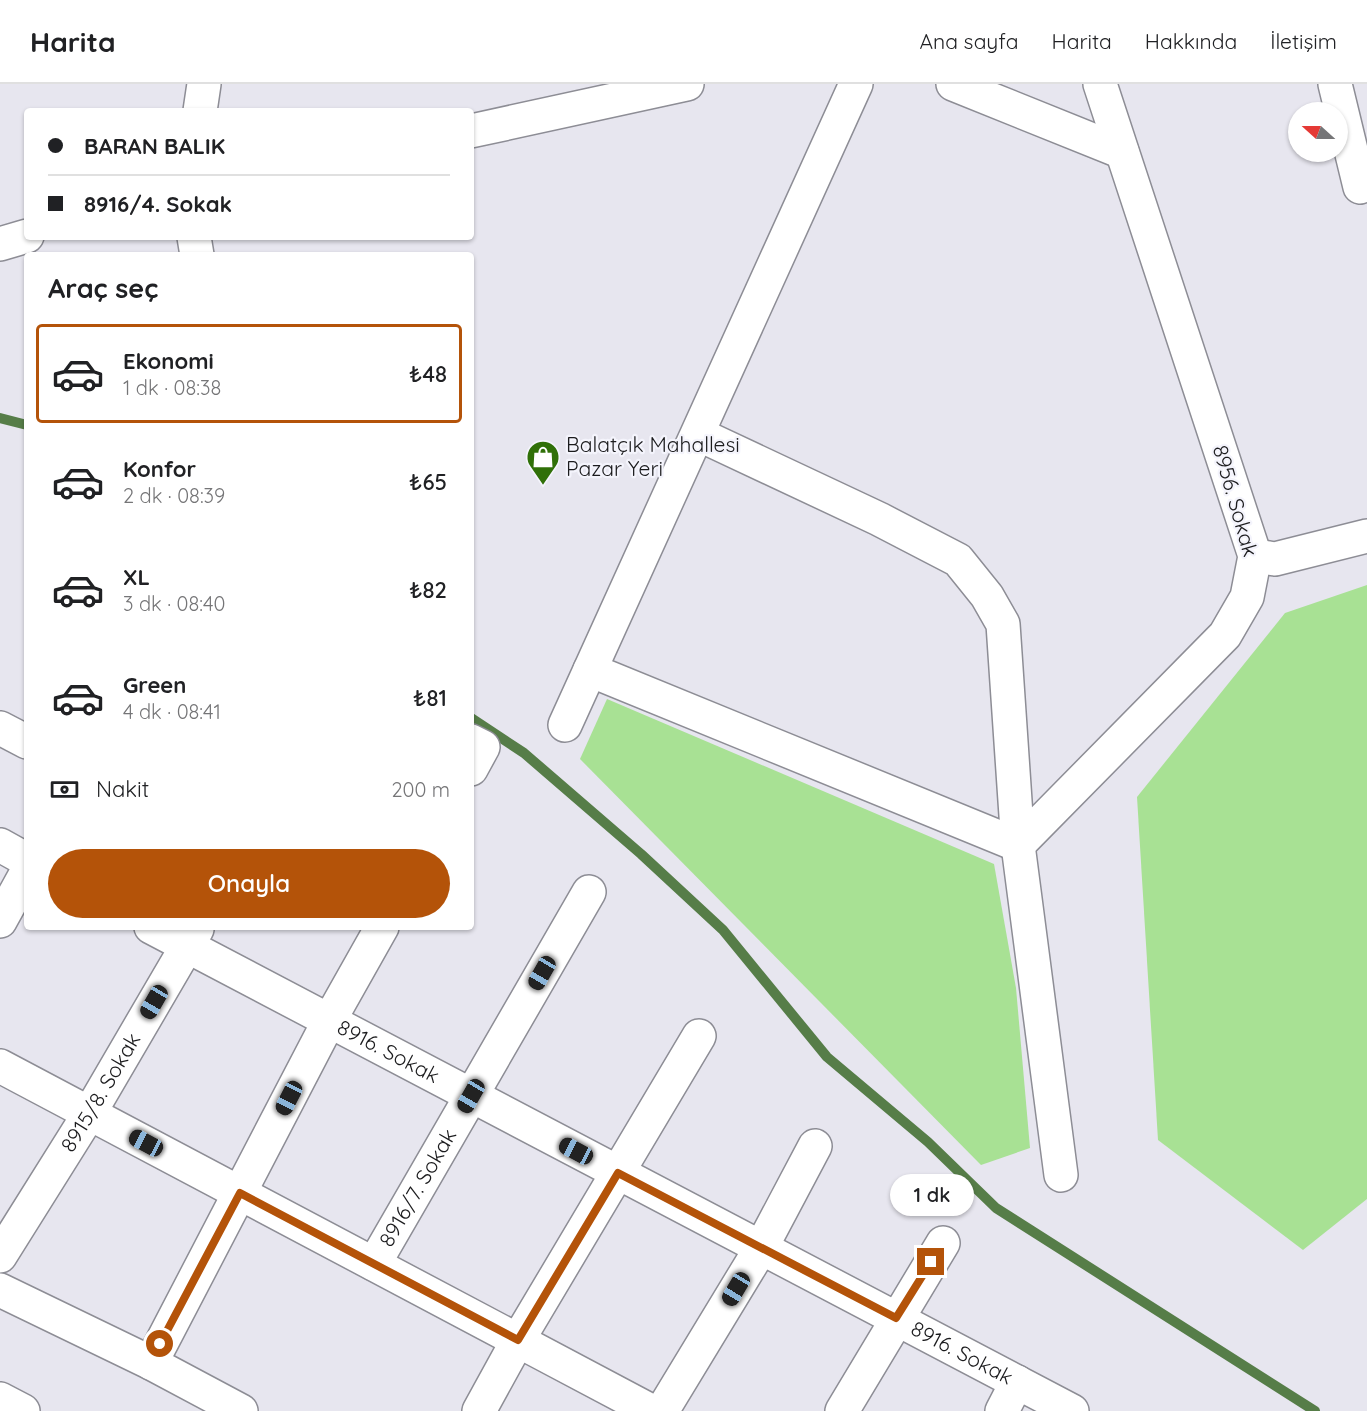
<!DOCTYPE html>
<html lang="tr">
<meta charset="utf-8">
<style>
:root{--surface:#fff;--page:#f6f6f6;--text:#202124;--muted:#757577;--line:#e0e0e0;--accent:#b45309}
body{margin:0;font-family:Quicksand,sans-serif;background:var(--page);color:var(--text);height:100vh;display:flex;flex-direction:column;font-size:22px;white-space:nowrap}
*{box-sizing:border-box;margin:0}
p{font-size:20px;color:var(--muted)}
.icon{flex:none;width:33px;height:33px;fill:none;stroke:currentColor;stroke-width:2;stroke-linecap:round;stroke-linejoin:round}
.map{position:relative;flex:1;overflow:hidden}
.drawer{position:absolute;left:24px;top:168px;width:450px;height:678px;display:flex;flex-direction:column;background:var(--surface);border-radius:6px;box-shadow:0 2px 4px #0004}
.drawer>*{flex:none}
.banner{position:absolute;left:24px;top:24px;width:450px;height:132px;border-radius:6px;box-shadow:0 2px 4px #0004;display:grid;align-content:center;height:132px;padding:0 24px;background:var(--surface)}
.needle{width:39px;rotate:291deg}
.tools{position:absolute;left:1288px;top:18px;display:grid;gap:12px}
.tools a{display:grid;place-items:center;width:60px;height:60px;border-radius:50%;background:var(--surface);box-shadow:0 2px 4px #0004;font-size:30px}
.end{position:absolute;width:27px;height:27px;margin:-14px;border:8px solid #b45309;background:#fff;box-shadow:0 0 0 3px #fff}
.from{border-radius:50%}
.bubble{position:absolute;height:42px;border-radius:21px;background:var(--surface);box-shadow:0 2px 4px #0004;font-size:20px;font-weight:600;line-height:42px;text-align:center}
.car{position:absolute;width:18px;height:36px;margin:-18px -9px;border-radius:8px;box-shadow:0 0 4px 2px #0007;background:linear-gradient(#222 24%,#8ab4d8 0 40%,#222 0 76%,#8ab4d8 0 86%,#222 0)}
.banner b{display:flex;align-items:center;gap:21px;height:57px;font-size:22px}
.banner b+b{border-top:2px solid var(--line)}
.banner i{width:15px;height:15px;background:var(--text)}
ul{padding:0;list-style:none}
li{display:flex;align-items:center;gap:18px;height:99px;margin:0 12px 9px;padding:0 12px;border:3px solid transparent;border-radius:6px}
li div{flex:1}
li b{display:block;font-size:22px}
li em{font-style:normal;font-weight:600}
li.active{border-color:var(--accent)}
li>.icon{width:54px;height:54px;stroke-width:1.5}
h2{padding:0 24px;font-size:27px;line-height:72px}
.pay{display:flex;align-items:center;gap:15px;height:66px;padding:0 24px;font-size:22px}
.pay p{margin-inline-start:auto}
.button{display:flex;gap:12px;margin-top:auto;padding:12px 24px}
.button a{flex:1;height:69px;border-radius:36px;background:var(--accent);color:#fff;font-size:24px;font-weight:600;line-height:69px;text-align:center}
header{display:flex;align-items:center;gap:36px;box-sizing:border-box;height:84px;padding:0 30px;background:var(--surface);border-bottom:2px solid var(--line)}
header strong{font-size:28px}
nav{display:flex;gap:33px;margin-inline-start:auto;font-size:21px}
.map>svg:first-child{display:block}
.green{fill:#a8e194}
.lines{fill:none;stroke-linecap:round;stroke-linejoin:round}
.stream{stroke:#567d48;stroke-width:10}
.minor-casing{stroke:#8d8d95;stroke-width:36}
.minor{stroke:#fff;stroke-width:33}
.route{stroke:#b45309;stroke-width:8}
.labels{text-anchor:middle;stroke-width:4.5;stroke-linejoin:round;paint-order:stroke}
.poi-label{font-size:21px;fill:#1b1b1d;stroke:#f4f4fc;text-anchor:start}
.street-label{font-size:21px;fill:#1b1b1d;stroke:#f4f4fc}
</style>
<header>
<strong>Harita</strong>
<nav><a>Ana sayfa</a><a>Harita</a><a>Hakkında</a><a>İletişim</a></nav>
</header>
<div class="map">
<svg width="1367" height="1327" viewBox="0 0 1367 1327">
<rect width="100%" height="100%" fill="#e7e6ef"/>
<!-- green -->
<g class="green">
<polygon points="1367,501 1367,1115 1303,1166 1158,1056 1137,713 1285,529"/>
<polygon points="607,615 994,780 1016,904 1030,1064 981,1081 580,675"/>
</g>
<g class="lines">
<!-- stream -->
<g class="stream">
<polyline points="0,334 27,341"/>
<polyline points="471,634 524,669 641,770 723,846 827,973 928,1058 996,1124 1315,1327"/>
</g>
<!-- minor casing -->
<g class="minor-casing">
<g id="minor">
<polyline points="953,0 1122,68"/>
<polyline points="1335,0 1360,103"/>
<polyline points="200,27 204,0"/>
<polyline points="471,47 687,0"/>
<polyline points="194,153 197,171"/>
<polyline points="0,160 27,152"/>
<polyline points="698,350 879,435 958,476 987,512 1003,540 1018,761 1061,1091"/>
<polyline points="1255,472 1275,475 1367,452"/>
<polyline points="590,586 1018,761 1225,551 1247,513 1255,472 1100,0"/>
<polyline points="565,641 856,0"/>
<polyline points="0,644 27,658"/>
<polyline points="471,657 483,663 471,685"/>
<polyline points="0,761 27,776"/>
<polyline points="0,837 27,788"/>
<path id="s1" d="M151,843L1072,1327"/>
<polyline points="0,982 651,1327"/>
<path id="s2" d="M0,1172L89,1030L197,845"/>
<path id="s3" d="M374,1180L589,808"/>
<polyline points="0,1206 151,1279 241,1327"/>
<polyline points="151,1279 329,937 382,843"/>
<polyline points="0,1315 23,1327"/>
<polyline points="479,1327 518,1256 699,952"/>
<polyline points="662,1327 761,1164 815,1062"/>
<polyline points="842,1327 943,1159"/>
<polyline points="1002,1327 1017,1298"/>
</g>
</g>
<!-- minor -->
<use href="#minor" class="minor"/>
</g>
<g class="lines">
<!-- route -->
<polyline class="route" points="160,1260 240,1109 518,1256 618,1089 896,1234 931,1178"/>
</g>
<!-- icons -->
<defs>
<g id="shop-pin" transform="scale(1.725)"><path d="M0 17L-7.5 6A9.5 9.5 0 1 1 7.5 6Z" fill="#307008" stroke="#f4f4fc"/><path d="M-5-2.5h2.3a2.7 3.5 0 0 1 5.4 0H5L5.5 6h-11ZM-1.5-2.5h3a1.5 2.3 0 0 0-3 0Z" fill="#fff"/></g>
</defs>
<g fill-rule="evenodd">
<use href="#shop-pin" x="543" y="373"/>
</g>
<g class="labels">
<!-- poi labels -->
<g class="poi-label">
<text x="566" y="368">Balatçık Mahallesi<tspan x="566" dy="24">Pazar Yeri</tspan></text>
</g>
<!-- street labels -->
<g class="street-label">
<text transform="translate(1235 417) rotate(74)" y="7">8956. Sokak</text>
<text dy="7" stroke="none"><textPath href="#s1" startOffset="268">8916. Sokak</textPath></text>
<text dy="7" stroke="none"><textPath href="#s2" startOffset="192">8915/8. Sokak</textPath></text>
<text dy="7" stroke="none"><textPath href="#s3" startOffset="88">8916/7. Sokak</textPath></text>
<text dy="7" stroke="none"><textPath href="#s1" startOffset="916">8916. Sokak</textPath></text>
</g>
</g>
</svg>
<div class="tools">
<a><svg class="needle" viewBox="-14 -14 28 28"><path d="M0-13l5 13h-10z" fill="#e53935"/><path d="M0 13l5-13h-10z" fill="#757577"/></svg></a>
</div>
<i class="end from" style="left:160px;top:1260px"></i>
<i class="end" style="left:931px;top:1178px"></i>
<div class="bubble" style="left:890px;top:1090px;width:84px">1 dk</div>
<i class="car" style="left:542px;top:889px;rotate:210deg"></i>
<i class="car" style="left:154px;top:918px;rotate:210deg"></i>
<i class="car" style="left:471px;top:1012px;rotate:210deg"></i>
<i class="car" style="left:289px;top:1014px;rotate:207deg"></i>
<i class="car" style="left:146px;top:1059px;rotate:298deg"></i>
<i class="car" style="left:576px;top:1067px;rotate:298deg"></i>
<i class="car" style="left:736px;top:1205px;rotate:211deg"></i>
<div class="banner">
<b><i class="from"></i>BARAN BALIK</b>
<b><i></i>8916/4. Sokak</b>
</div>
<section class="drawer">
<h2>Araç seç</h2>
<ul>
<li class="active"><svg class="icon" aria-label="car" viewBox="0 0 24 24"><path d="M5 17H2v-5l4-1 3-4h7l3 4 3 1v5h-3M9 17h6M6 11h13"/><circle cx="7" cy="17" r="2"/><circle cx="17" cy="17" r="2"/></svg><div><b>Ekonomi</b><p>1 dk · 08:38</p></div><em>₺48</em></li>
<li><svg class="icon" aria-label="car" viewBox="0 0 24 24"><path d="M5 17H2v-5l4-1 3-4h7l3 4 3 1v5h-3M9 17h6M6 11h13"/><circle cx="7" cy="17" r="2"/><circle cx="17" cy="17" r="2"/></svg><div><b>Konfor</b><p>2 dk · 08:39</p></div><em>₺65</em></li>
<li><svg class="icon" aria-label="car" viewBox="0 0 24 24"><path d="M5 17H2v-5l4-1 3-4h7l3 4 3 1v5h-3M9 17h6M6 11h13"/><circle cx="7" cy="17" r="2"/><circle cx="17" cy="17" r="2"/></svg><div><b>XL</b><p>3 dk · 08:40</p></div><em>₺82</em></li>
<li><svg class="icon" aria-label="car" viewBox="0 0 24 24"><path d="M5 17H2v-5l4-1 3-4h7l3 4 3 1v5h-3M9 17h6M6 11h13"/><circle cx="7" cy="17" r="2"/><circle cx="17" cy="17" r="2"/></svg><div><b>Green</b><p>4 dk · 08:41</p></div><em>₺81</em></li>
</ul>
<div class="pay"><svg class="icon" aria-label="cash" viewBox="0 0 24 24"><path d="M3 7h18v10H3z"/><circle cx="12" cy="12" r="2"/></svg>Nakit<p>200 m</p></div>
<div class="button"><a>Onayla</a></div>
</section>
</div>
